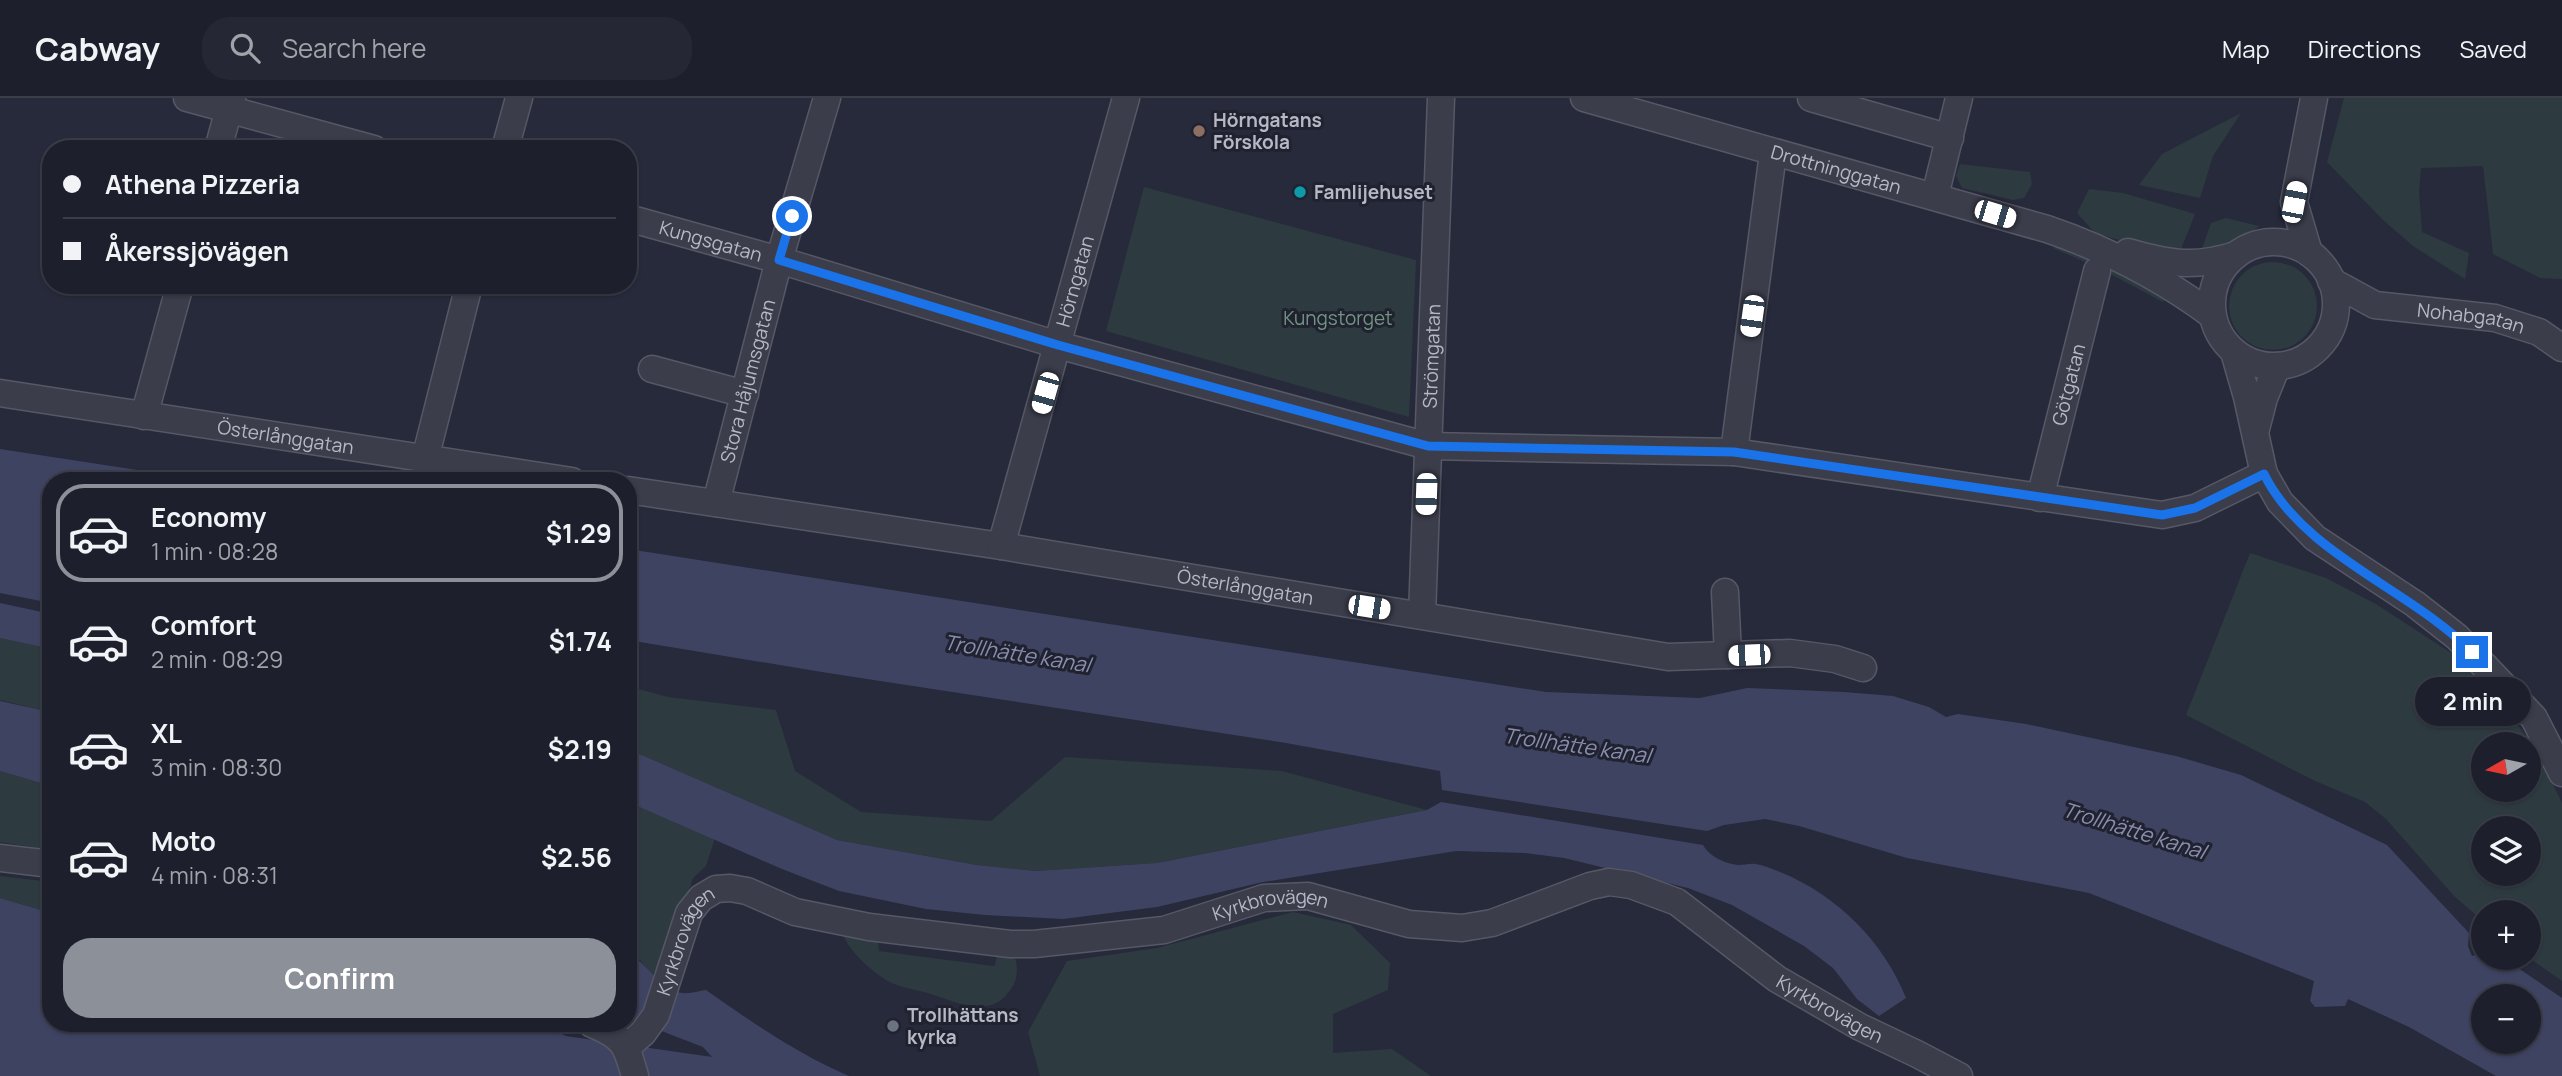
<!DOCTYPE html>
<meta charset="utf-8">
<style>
:root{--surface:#1d202c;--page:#252834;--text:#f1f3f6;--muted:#a0a3a9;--line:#3b3e48;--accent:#8c9099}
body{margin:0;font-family:Manrope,sans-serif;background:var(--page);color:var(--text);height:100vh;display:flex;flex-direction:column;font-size:26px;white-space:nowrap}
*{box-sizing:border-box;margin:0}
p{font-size:23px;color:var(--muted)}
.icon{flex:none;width:38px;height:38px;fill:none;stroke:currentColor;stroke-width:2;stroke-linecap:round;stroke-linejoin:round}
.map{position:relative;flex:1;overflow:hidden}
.sheet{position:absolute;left:42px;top:374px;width:595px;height:560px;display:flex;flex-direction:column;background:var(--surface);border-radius:28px;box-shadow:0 2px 5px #0004,0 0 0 2px var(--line)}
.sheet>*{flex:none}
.banner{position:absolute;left:42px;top:42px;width:595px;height:154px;border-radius:28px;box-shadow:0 2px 5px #0004,0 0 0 2px var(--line);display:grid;align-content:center;height:154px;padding:0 21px;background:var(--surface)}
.needle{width:46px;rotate:261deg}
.fabs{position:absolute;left:2471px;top:634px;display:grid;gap:14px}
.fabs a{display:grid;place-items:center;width:70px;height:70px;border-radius:50%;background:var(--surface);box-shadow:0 2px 5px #0004,0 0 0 2px var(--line);font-size:35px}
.end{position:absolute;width:32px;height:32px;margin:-16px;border:9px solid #1a73e8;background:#fff;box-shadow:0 0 0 4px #fff}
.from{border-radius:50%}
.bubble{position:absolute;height:49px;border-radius:24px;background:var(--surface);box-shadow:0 2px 5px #0004,0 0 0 2px var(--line);font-size:23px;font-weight:700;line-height:49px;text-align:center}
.car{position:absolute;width:21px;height:42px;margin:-21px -10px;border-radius:9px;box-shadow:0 0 5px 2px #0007;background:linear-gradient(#fff 24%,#345 0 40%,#fff 0 76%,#345 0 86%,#fff 0)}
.banner b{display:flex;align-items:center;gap:24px;height:66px;font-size:26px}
.banner b+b{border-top:2px solid var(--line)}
.banner i{width:18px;height:18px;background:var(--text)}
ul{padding:12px 0 0;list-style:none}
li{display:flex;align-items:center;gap:21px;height:98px;margin:0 14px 10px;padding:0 7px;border:4px solid transparent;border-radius:28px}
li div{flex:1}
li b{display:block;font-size:26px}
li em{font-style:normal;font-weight:700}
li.selected{border-color:var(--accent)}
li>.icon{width:63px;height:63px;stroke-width:1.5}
.action{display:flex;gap:14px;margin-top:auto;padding:14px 21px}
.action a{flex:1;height:80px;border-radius:28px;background:var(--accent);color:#fff;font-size:28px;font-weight:700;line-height:80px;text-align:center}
header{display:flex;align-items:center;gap:42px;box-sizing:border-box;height:98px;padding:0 35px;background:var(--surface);border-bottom:2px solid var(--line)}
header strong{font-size:33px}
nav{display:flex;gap:38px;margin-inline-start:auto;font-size:24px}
.search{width:490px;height:63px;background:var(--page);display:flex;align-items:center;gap:18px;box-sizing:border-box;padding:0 24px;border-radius:28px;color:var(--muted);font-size:26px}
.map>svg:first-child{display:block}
.green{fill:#2d3a40;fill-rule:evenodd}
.water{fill:#3f4362;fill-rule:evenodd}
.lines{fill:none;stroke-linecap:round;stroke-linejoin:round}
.river{stroke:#3f4362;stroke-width:37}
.minor-casing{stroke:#565866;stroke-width:29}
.minor{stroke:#3b3d4b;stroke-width:26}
.route{stroke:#1a73e8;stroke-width:9}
.education-dot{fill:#8d6e63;stroke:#202230;stroke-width:2.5}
.culture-dot{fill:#0f9aa8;stroke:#202230;stroke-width:2.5}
.worship-dot{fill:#6b7280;stroke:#202230;stroke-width:2.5}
.labels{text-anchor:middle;stroke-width:6;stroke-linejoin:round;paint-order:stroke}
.poi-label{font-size:19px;font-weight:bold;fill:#b7b8c6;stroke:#202230;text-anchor:start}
.street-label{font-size:19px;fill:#b7b8c6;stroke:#202230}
.park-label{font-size:19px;fill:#719483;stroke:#202230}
.water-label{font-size:21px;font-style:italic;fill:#898eaf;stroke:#202230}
</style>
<header>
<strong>Cabway</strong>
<div class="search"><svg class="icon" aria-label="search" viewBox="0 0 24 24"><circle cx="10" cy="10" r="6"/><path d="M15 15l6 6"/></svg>Search here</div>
<nav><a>Map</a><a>Directions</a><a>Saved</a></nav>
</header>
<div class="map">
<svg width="2562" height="978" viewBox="0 0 2562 978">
<rect width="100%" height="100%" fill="#272a3b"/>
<!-- green -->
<g class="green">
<polygon points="2344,0 2562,0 2562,181 2540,180 2493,156 2483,68 2421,70 2419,94 2422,134 2469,155 2465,181 2413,148 2383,122 2327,64"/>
<polygon points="2241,15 2213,58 2200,100 2139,87 2162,56"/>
<polygon points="1960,66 2030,74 2032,86 2024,100 2013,102 1962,90 1956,78"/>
<polygon points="1144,89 1416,162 1409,319 1106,233"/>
<polygon points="2089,91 2123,95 2195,116 2178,159 2095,135 2077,115"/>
<path d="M2226,120L2259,128C2241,145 2223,158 2199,159L2211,125Z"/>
<polygon points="2060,147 2167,196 2163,204 2099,170 2053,150"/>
<circle cx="2273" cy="208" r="44"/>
<path d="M2250,455L2326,480L2376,506L2468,566L2535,649L2562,705V883L2528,859L2529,814H2483V823L2454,798L2386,721L2365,704L2315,683L2186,617ZM2483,646H2529V691H2483ZM2483,730H2529V775H2483Z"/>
<polygon points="0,540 51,551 51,614 0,602"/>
<polygon points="628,588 668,599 776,612 795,673 861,714 991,723 1065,659 1282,673 1427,712 1157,765 1036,773 977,767 837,742 628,651"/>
<polygon points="0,673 51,688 51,752 0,744"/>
<polygon points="628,704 715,740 706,768 693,780 688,796 673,821 662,858 653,877 638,860 628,856"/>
<polygon points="0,778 51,784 51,815 0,800"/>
<polygon points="1293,814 1351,827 1390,865 1388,892 1333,916 1333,955 1392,951 1431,978 1040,978 1028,934 1067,863 1157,850"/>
<path d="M842,835L878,841L879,853L993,868L995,867L997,856L1010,858L1016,862C1018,876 1017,885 1007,896C987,921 952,902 927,895C914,891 897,889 886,882C869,871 850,854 842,835Z"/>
</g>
<!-- water -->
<g class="water">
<polygon points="0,351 209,383 51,383 51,505 0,495"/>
<path d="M628,451L1546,594L1700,600L1747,590L1844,594L1893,598L1929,609L1946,619L1958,616L2026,626L2176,658L2241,677L2387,747L2469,835L2468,848L2472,858L2483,855V859H2502L2562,900V978H2496L2409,929L2348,901L2345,908L2315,909L2310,903L2314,883L2089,795L1907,760L1799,728L1765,721L1724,727L1707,733L1442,692L1440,673L1286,645L828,575L628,542ZM2483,898H2529V943H2483Z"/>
<polygon points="0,505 51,516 51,551 0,540"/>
<polygon points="0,603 51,614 51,688 0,673"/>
<path d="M628,651L837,742L977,767L1036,773L1157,765L1427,712L1441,704L1703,747C1709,758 1725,766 1739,767C1744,767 1750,765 1755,766C1763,767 1773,771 1780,774C1837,797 1884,844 1906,900L1879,918L1857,901L1833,870L1804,848L1732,807L1688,790L1564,760L1525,755L1456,753L1263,784L1157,809L1063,821L985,817L926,811L839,793L782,771L628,704Z"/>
<polygon points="0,800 51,815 51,926 542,926 574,942 575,952 579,958 605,958 611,968 613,978 0,978"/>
<path d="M628,856C647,863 661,894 683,895C690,896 699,893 706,892C750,923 799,957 849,978H665L660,965L662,954L708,965L712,959L703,949L628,920Z"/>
</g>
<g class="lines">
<!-- river -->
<polyline class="river" points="561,956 715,978"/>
<!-- minor casing -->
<g class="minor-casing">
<g id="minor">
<polyline points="187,0 374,51"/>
<path id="s1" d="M1584,0L2047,131C2106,151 2162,180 2212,217"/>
<polyline points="1811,0 1950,40"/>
<polyline points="218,51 232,0"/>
<polyline points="505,51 519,0"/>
<polyline points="1935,98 1959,0"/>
<path id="s2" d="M628,120L779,162L1058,247L1428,348L1734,354L2162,417L2195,410L2264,376"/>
<circle cx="2274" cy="206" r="62"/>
<path d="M2128,154C2169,166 2195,170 2236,157"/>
<polyline points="2309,155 2294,104 2314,0"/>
<path id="s3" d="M2331,183L2375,207L2495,220L2539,234L2562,250"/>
<polyline points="2234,254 2247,299 2264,376 2280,404 2315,440 2415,506 2457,539 2534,620 2562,675"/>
<polyline points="652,271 745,296"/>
<path id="s4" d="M0,295L572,383"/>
<polyline points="144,318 180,187"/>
<polyline points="2256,331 2264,300 2277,268"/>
<polyline points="1734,354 1773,55"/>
<polyline points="425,361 469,187"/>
<path id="s5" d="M628,392L1001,448L1668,559L1790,555L1835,561L1863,570"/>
<path id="s6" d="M2040,400L2097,173"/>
<path id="s7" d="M716,405L779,162L827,0"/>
<path id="s8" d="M1001,448L1126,0"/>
<polyline points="1725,494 1728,557"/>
<path id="s9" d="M1422,517L1441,0"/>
<polyline points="0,760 51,766"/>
<path d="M592,926C624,939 626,946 635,978"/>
<path id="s10" d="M627,949L643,935L656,917L689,815L701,800L716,791L730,790L747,793L795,814L869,829L1010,846H1034L1164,832L1264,800L1308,798L1409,826L1462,830L1492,825L1590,788L1609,784L1631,787L1677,804L1777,881L1860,929L1917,956L1959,978"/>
</g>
</g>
<!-- minor -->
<use href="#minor" class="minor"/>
</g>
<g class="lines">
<!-- route -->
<path class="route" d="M792,118L779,162L1058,247L1428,348L1734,354L2162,417L2195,410L2264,376C2304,457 2409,490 2472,554"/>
</g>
<!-- markers -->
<circle class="education-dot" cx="1199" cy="33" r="7"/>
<circle class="culture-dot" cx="1300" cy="94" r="7"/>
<circle class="worship-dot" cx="893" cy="928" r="7"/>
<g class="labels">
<!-- poi labels -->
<g class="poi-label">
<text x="1213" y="29">Hörngatans<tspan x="1213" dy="22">Förskola</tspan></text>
<text x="1314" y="101">Famlijehuset</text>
<text x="907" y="924">Trollhättans<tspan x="907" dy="22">kyrka</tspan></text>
</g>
<!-- street labels -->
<g class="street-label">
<text dy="7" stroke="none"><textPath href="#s1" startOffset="262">Drottninggatan</textPath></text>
<text dy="7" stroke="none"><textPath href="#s2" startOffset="86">Kungsgatan</textPath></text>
<text dy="7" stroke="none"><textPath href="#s8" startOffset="275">Hörngatan</textPath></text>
<text dy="7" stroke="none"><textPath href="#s3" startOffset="147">Nohabgatan</textPath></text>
<text dy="7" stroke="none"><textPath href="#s9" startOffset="259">Strömgatan</textPath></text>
<text dy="7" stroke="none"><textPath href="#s7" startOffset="126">Stora Håjumsgatan</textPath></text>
<text dy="7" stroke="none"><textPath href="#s6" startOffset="117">Götgatan</textPath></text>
<text dy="7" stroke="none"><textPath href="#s4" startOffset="289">Österlånggatan</textPath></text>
<text dy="7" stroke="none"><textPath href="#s5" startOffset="625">Österlånggatan</textPath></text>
<text dy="7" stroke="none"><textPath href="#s10" startOffset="754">Kyrkbrovägen</textPath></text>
<text dy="7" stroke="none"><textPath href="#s10" startOffset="124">Kyrkbrovägen</textPath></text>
<text dy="7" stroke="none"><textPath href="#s10" startOffset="1363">Kyrkbrovägen</textPath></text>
</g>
<!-- park labels -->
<g class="park-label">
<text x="1338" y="227">Kungstorget</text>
</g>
<!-- water labels -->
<g class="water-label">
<text transform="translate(1017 556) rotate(9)" y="7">Trollhätte kanal</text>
<text transform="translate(1577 648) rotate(8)" y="7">Trollhätte kanal</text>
<text transform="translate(2134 733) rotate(17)" y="7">Trollhätte kanal</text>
</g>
</g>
</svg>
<div class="fabs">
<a><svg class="needle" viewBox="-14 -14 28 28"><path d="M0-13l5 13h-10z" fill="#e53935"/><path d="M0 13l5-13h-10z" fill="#a0a3a9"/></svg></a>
<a><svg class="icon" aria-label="layers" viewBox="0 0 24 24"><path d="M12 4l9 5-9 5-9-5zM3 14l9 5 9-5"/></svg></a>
<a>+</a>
<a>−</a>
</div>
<i class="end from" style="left:792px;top:118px"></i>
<i class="end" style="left:2472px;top:554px"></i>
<div class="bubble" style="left:2415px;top:579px;width:116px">2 min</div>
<i class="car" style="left:2294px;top:104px;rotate:11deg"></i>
<i class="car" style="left:1995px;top:116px;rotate:107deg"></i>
<i class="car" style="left:1752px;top:218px;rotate:188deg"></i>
<i class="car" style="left:1045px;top:295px;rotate:196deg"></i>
<i class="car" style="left:1426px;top:396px;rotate:182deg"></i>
<i class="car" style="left:1369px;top:509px;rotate:99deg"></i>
<i class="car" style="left:1749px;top:557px;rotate:268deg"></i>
<div class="banner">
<b><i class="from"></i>Athena Pizzeria</b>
<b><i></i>Åkerssjövägen</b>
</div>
<section class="sheet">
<ul>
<li class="selected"><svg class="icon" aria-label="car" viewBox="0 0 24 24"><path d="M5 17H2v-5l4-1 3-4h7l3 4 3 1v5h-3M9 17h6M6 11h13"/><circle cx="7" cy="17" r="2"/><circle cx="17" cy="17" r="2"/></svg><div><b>Economy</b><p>1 min · 08:28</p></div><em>$1.29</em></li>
<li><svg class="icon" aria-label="car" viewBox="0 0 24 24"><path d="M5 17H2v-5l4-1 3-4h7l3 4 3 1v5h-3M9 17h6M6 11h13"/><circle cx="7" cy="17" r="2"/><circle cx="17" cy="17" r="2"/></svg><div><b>Comfort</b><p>2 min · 08:29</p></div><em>$1.74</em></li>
<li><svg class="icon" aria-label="car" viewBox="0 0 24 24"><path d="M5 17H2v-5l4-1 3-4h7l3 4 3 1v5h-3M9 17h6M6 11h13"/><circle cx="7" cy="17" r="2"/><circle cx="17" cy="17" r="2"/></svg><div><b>XL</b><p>3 min · 08:30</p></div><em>$2.19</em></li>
<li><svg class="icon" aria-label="car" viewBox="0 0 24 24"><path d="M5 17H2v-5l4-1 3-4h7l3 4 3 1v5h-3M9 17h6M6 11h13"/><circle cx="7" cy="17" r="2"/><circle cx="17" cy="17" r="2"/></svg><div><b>Moto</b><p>4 min · 08:31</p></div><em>$2.56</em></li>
</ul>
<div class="action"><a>Confirm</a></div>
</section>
</div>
